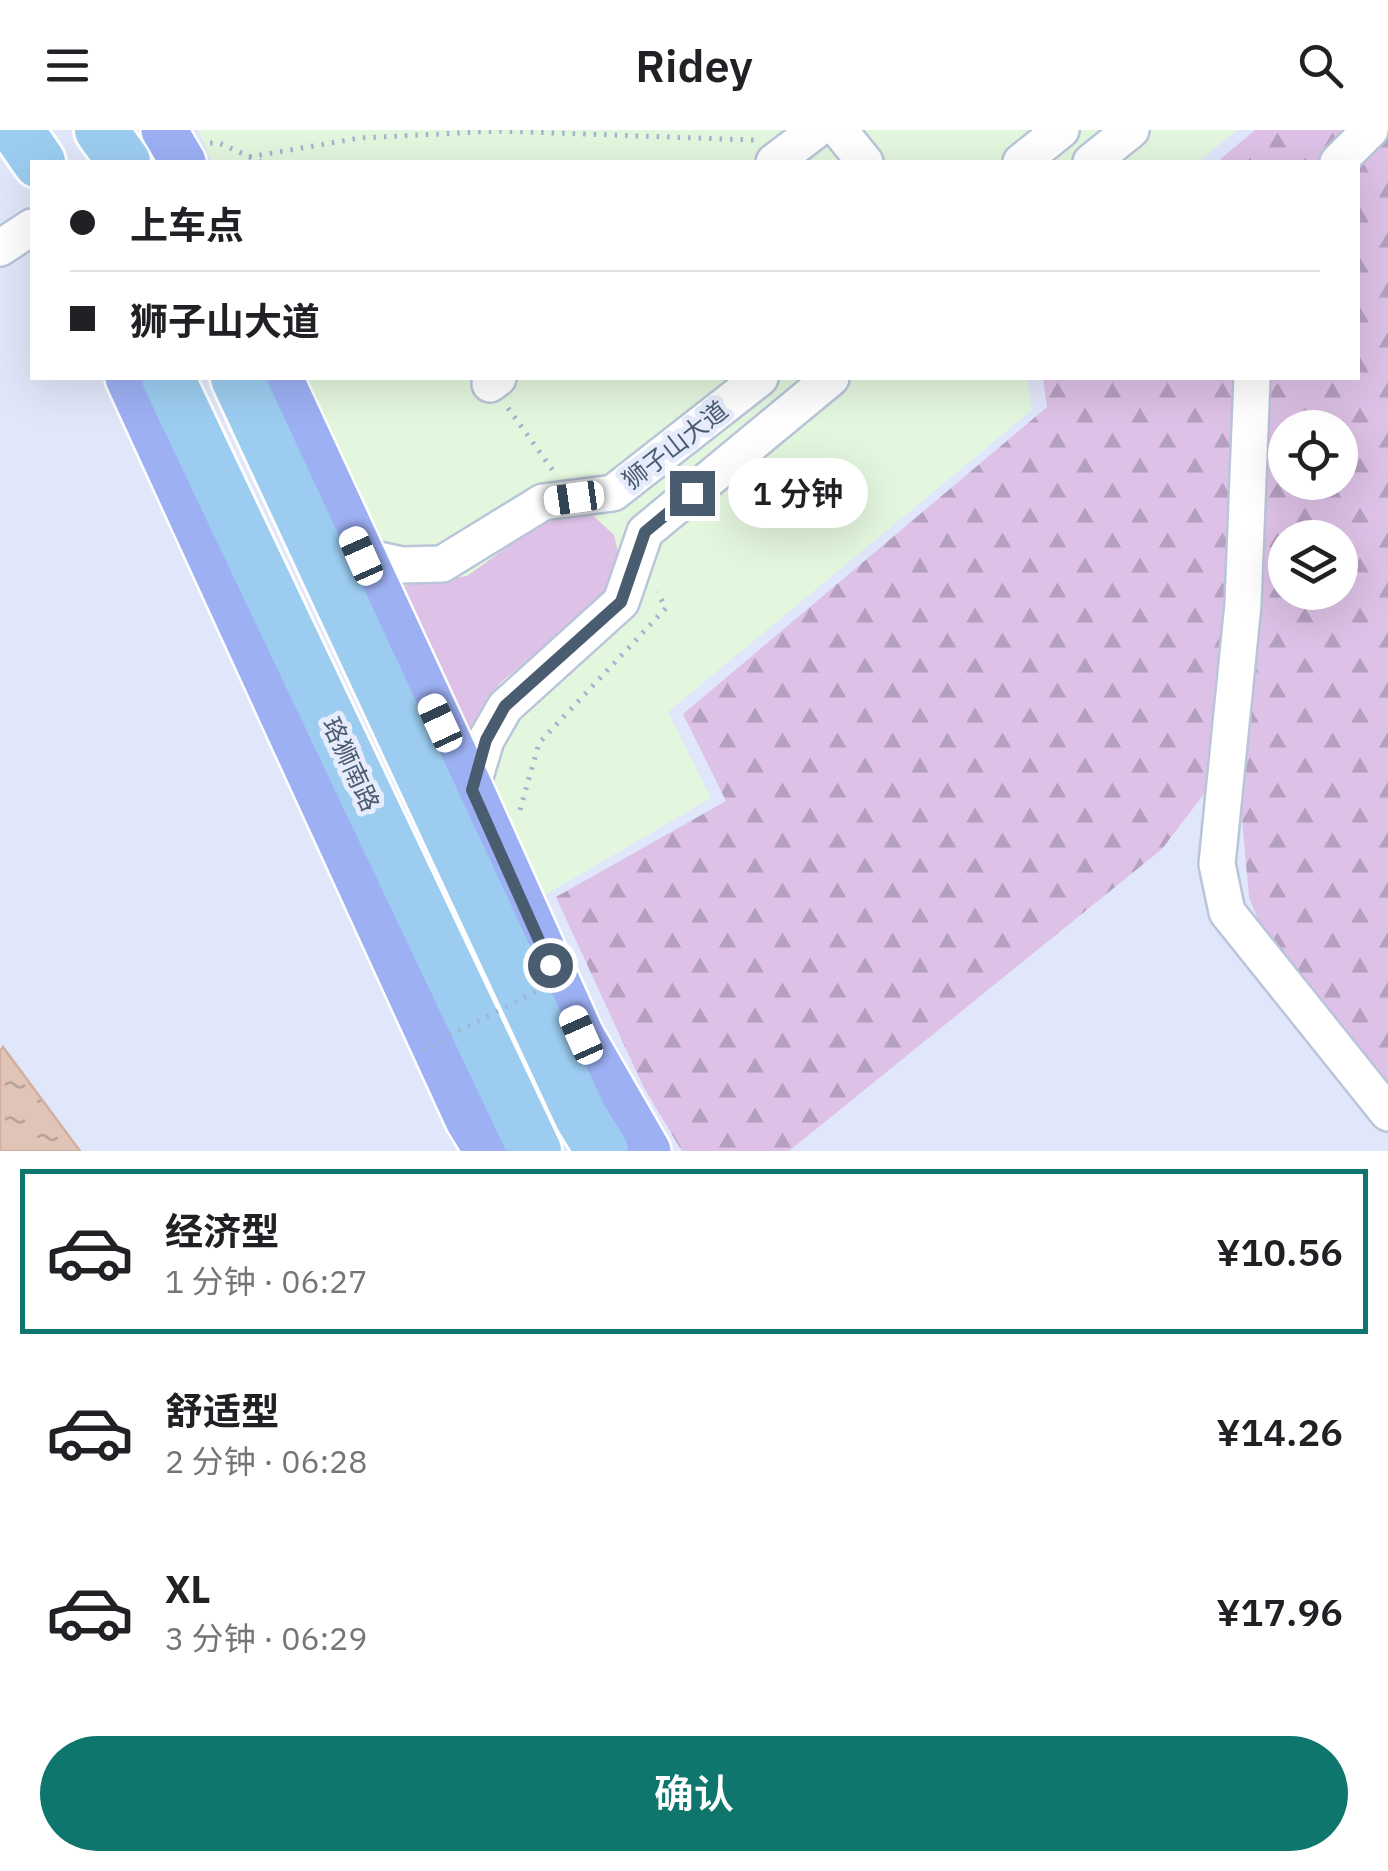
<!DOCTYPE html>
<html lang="zh">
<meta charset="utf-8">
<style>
:root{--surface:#fff;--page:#f2f2f2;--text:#202124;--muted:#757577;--line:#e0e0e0;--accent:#0f766e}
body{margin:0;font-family:"IBM Plex Sans","Noto Sans SC",sans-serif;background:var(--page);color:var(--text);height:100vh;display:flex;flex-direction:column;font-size:38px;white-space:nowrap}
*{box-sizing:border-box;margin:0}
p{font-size:32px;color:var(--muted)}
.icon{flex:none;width:55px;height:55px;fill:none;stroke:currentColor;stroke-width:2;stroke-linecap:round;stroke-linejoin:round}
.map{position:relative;height:1021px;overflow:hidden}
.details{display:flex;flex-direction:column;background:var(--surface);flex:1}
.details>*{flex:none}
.top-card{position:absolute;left:30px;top:30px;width:1330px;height:220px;border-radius:0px;box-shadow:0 10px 40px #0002;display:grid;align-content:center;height:220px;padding:0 40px;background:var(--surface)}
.tools{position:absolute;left:1268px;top:280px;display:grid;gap:20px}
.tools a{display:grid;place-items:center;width:90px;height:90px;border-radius:50%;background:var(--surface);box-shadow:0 10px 40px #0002;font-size:50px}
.end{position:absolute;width:45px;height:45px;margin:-22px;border:12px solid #4a5c6f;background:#fff;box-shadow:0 0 0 5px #fff}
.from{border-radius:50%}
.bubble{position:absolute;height:70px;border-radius:35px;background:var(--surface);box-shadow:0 10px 40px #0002;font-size:32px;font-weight:600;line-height:70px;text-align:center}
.car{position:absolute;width:30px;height:60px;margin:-30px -15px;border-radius:12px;box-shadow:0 0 8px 2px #0007;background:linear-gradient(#fff 24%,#345 0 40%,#fff 0 76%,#345 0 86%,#fff 0)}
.top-card b{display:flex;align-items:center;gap:35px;height:95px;font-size:38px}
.top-card b+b{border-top:2px solid var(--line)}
.top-card i{width:25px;height:25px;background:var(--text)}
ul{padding:18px 0 0;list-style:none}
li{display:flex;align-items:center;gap:30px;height:165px;margin:0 20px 15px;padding:0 20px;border:5px solid transparent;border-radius:0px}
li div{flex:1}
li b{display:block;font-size:38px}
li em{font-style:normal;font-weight:600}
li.on{border-color:var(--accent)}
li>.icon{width:90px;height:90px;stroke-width:1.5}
.action{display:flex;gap:20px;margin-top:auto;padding:20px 40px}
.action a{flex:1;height:115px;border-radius:60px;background:var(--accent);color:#fff;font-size:40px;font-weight:600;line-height:115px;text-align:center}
header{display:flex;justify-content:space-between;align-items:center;height:130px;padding:0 40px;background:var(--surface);font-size:45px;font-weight:600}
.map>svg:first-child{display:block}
.education{fill:#e3f6de}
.green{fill:#ddc1e6}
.forest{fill:url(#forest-firs);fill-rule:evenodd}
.water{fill:url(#water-ripples);stroke:#d2af9f;stroke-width:2.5}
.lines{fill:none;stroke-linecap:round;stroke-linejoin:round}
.minor-casing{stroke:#b9c5d8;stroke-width:40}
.major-casing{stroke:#fff;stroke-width:50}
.highway-casing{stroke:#fff;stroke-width:58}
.path{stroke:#9fb6d1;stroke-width:5;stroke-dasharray:2.5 8;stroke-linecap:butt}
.minor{stroke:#fff;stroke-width:35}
.major{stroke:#9db0f4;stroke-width:45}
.highway{stroke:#9ccdf0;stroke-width:52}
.path-bridge{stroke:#9fb6d1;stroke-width:5;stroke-dasharray:2.5 8;stroke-linecap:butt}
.route{stroke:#4a5c6f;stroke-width:12}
.labels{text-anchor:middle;stroke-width:10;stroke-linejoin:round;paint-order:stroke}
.street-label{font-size:25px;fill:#4a5c6f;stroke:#e7ecfd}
</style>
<header><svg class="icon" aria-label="menu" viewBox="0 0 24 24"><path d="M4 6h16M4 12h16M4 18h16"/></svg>Ridey<svg class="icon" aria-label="search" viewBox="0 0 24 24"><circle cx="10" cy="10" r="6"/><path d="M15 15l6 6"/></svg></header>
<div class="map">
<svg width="1388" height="1021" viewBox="0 0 1388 1021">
<defs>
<pattern id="forest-firs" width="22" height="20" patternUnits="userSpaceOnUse" patternTransform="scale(2.5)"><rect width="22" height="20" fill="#ddc1e6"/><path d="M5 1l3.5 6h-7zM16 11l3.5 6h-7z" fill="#b5a0bf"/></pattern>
<pattern id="water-ripples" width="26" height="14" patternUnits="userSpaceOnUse" patternTransform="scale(2.5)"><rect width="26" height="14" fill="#e1c4b8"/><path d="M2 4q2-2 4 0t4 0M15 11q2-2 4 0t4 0" fill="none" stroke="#b8a29a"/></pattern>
</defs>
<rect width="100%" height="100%" fill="#e1e7fa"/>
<!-- education -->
<g class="education">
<polygon points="198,0 1237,0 1198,32 212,32"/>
<polygon points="305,248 1027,248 1032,280 668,582 711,668 538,769"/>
</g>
<!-- green -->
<polygon class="green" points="588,381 614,405 621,435 610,460 499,554 486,587 469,604 393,473 402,456 467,446 555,383"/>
<!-- forest -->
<path class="forest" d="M1255,0H1388V957L1263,803L1249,767L1236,622L1162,719L789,1021H682L644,958L556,767L726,671L683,584L1047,277L1043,248H1358V32H1217ZM1285,298H1340V352H1285ZM1285,408H1340V462H1285Z"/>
<!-- water -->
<polygon class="water" points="3,917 80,1021 0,1021 0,921"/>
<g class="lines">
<!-- minor casing -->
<g class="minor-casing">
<g id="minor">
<polyline points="839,0 865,32"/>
<polyline points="774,32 816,0"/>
<polyline points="1021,32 1061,0"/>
<polyline points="1091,32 1131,0"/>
<polyline points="1338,32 1370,0"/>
<polyline points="0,118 32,97"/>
<polyline points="1252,248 1243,474 1217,734 1227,782 1388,983"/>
<polyline points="490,254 498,248"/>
<polyline points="361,426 402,435 442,434 543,372 613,363 760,248"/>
<polyline points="471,660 486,610 505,577 621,472 645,402 831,248"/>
</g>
</g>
<!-- major casing -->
<g class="major-casing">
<g id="major">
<polyline points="164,0 183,32"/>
<polyline points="128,248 468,990 487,1021"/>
<polyline points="280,248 471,660 581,905 648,1021"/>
</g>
</g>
<!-- highway casing -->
<g class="highway-casing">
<g id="highway">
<polyline points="17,0 39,32"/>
<polyline points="101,0 124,32"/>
<polyline points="168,248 535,1021"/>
<polyline points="237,248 581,987 602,1021"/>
</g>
</g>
<!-- path -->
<g class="path">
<polyline points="210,13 219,13 261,32"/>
<polyline points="249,27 360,8 498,1 754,10"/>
<polyline points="508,278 554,342"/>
<polyline points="520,680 539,613 666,478 657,462"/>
</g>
<!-- minor -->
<use href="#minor" class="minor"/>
<!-- major -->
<use href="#major" class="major"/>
<!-- highway -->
<use href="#highway" class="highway"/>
<!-- path-bridge -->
<polyline class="path-bridge" points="421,920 573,843"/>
</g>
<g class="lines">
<!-- route -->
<polyline class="route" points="550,835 472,660 486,610 505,576 621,472 645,402 692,363"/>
</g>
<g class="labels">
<!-- street labels -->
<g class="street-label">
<text transform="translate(675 315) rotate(-38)" y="9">狮子山大道</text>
<text transform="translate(351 634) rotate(65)" y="9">珞狮南路</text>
</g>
</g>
</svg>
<div class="tools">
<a><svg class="icon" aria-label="locate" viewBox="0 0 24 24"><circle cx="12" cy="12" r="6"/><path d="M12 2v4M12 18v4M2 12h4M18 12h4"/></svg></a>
<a><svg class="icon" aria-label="layers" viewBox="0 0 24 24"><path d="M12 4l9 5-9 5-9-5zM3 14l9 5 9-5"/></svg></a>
</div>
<i class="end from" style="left:550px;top:835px"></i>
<i class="end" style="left:692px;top:363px"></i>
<div class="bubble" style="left:728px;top:328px;width:140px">1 分钟</div>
<i class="car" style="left:574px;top:368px;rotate:262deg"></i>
<i class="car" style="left:361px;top:426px;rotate:336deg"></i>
<i class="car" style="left:440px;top:593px;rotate:335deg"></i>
<i class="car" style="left:581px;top:905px;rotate:336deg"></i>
<div class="top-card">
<b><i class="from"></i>上车点</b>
<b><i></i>狮子山大道</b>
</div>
</div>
<section class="details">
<ul>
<li class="on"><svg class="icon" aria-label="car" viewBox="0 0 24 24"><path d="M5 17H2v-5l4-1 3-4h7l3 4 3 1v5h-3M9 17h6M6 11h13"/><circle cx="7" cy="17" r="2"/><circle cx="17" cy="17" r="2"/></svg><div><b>经济型</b><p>1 分钟 · 06:27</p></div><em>¥10.56</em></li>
<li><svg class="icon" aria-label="car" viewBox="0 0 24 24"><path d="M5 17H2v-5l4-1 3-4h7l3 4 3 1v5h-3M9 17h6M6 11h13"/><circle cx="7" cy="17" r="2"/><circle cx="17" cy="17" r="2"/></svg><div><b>舒适型</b><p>2 分钟 · 06:28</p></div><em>¥14.26</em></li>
<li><svg class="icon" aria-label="car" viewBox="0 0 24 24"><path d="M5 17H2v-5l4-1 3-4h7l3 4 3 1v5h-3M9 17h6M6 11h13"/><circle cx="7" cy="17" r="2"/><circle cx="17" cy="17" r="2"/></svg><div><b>XL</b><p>3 分钟 · 06:29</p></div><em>¥17.96</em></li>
</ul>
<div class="action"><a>确认</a></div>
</section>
